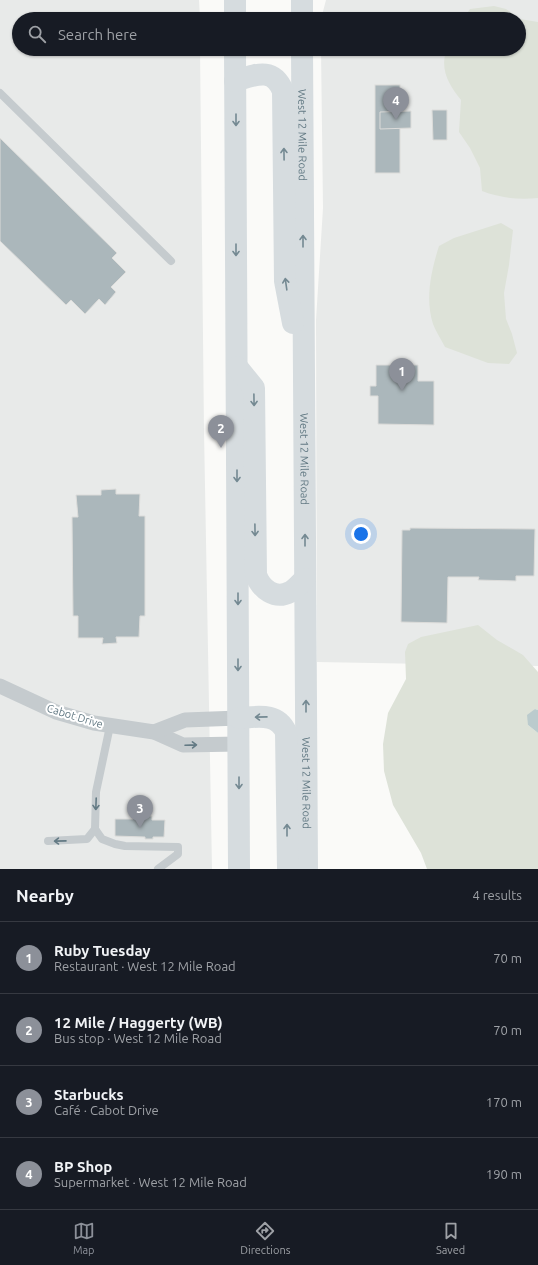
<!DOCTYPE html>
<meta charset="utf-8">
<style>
:root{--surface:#171b24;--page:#20242c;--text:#f1f3f6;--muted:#9ea1a6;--line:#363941;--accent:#8c9099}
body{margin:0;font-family:Ubuntu,sans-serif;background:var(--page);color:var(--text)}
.you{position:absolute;left:361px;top:534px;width:14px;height:14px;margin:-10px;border:3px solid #fff;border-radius:50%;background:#1a73e8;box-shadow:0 0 0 6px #1a73e833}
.badge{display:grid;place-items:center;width:26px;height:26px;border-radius:50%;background:var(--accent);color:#fff;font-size:13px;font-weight:700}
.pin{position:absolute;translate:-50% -33px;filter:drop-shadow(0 1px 2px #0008)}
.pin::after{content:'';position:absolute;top:21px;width:14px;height:12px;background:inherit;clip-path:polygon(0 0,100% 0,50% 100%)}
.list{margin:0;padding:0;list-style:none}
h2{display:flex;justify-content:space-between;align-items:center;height:52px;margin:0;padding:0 16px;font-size:17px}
h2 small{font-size:13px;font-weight:400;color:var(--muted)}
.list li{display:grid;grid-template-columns:26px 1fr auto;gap:12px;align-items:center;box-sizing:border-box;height:72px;padding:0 16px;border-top:1px solid var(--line)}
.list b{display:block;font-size:15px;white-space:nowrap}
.list p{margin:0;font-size:13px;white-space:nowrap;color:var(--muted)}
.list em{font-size:13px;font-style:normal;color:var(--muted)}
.icon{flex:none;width:22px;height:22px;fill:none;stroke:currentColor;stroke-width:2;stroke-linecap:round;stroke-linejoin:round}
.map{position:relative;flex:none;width:538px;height:869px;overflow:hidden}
.search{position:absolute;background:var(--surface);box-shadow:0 1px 3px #0004;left:12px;right:12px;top:12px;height:44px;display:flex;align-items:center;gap:10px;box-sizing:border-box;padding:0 14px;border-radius:22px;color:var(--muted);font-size:15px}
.sheet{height:340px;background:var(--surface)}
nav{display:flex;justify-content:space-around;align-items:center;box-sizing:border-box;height:56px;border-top:1px solid var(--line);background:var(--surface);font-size:11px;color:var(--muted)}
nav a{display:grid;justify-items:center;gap:2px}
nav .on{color:var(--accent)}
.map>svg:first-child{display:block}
.built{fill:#e8eae9}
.green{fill:#dde2d8}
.water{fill:#bbcbcd}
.building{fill:#abb7bb;stroke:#dcdcda}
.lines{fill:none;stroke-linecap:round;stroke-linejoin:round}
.lane{stroke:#c5cbce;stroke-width:8}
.street{stroke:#c5cbce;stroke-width:15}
.secondary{stroke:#d6dcdf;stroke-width:22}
.oneway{stroke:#748992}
.oneway2{stroke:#637a84}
.labels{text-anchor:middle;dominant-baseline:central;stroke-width:4;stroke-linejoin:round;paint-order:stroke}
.street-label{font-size:11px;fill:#637a84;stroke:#fff}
</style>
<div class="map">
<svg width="538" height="869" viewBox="0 0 538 869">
<rect width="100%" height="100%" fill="#fafaf8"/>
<!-- built -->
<g class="built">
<polygon points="0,0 199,0 200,19 19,19 19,49 200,49 204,431 212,869 0,869"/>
<polygon points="326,0 538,0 538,666 317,662 316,320 323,208 321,49 519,49 519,19 321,19"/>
</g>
<!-- green -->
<g class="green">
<path d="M 494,6 L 506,9 L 520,19 L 538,22 L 538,198 C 519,200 500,198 482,191 L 480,168 L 470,148 L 459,132 L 461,100 C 449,85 439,69 447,49 L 519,49 L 519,19 L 463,19 L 470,9 Z"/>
<path d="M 501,223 L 513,230 L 509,265 L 504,293 L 506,319 L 512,334 L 517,353 L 509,364 L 488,363 L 445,347 C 441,339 436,332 433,324 C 425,299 431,271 439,246 L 454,238 Z"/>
<polygon points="478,625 497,640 523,655 538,672 538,710 535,709 528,725 538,733 538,869 427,869 421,853 393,805 384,771 383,744 388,713 406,679 405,652 408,644 421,637"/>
</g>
<!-- water -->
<polygon class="water" points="535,709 538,710 538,733 528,725 527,715"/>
<!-- building -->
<g class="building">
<rect x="375" y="85" width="25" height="88"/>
<polygon points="432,110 447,110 447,140 433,140"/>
<polygon points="411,111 411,128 380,129 380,112"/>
<polygon points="0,138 117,253 112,258 126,272 111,287 116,292 105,305 99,299 85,314 71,300 66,305 0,241"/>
<polygon points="376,365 418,365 418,381 434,381 434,425 378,424 378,396 370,396 370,386 376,386"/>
<polygon points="116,489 116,494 140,494 139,516 145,516 145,616 140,616 139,637 116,637 117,643 102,644 103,638 78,638 78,616 73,616 72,517 78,517 76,495 101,495 101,490"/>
<polygon points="410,528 535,529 534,576 516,576 516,581 478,580 479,577 448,577 447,623 401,622 402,530 410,530"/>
<polygon points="133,816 152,816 152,820 165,820 164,837 153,837 153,839 145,839 145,837 115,836 115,819 133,819"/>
</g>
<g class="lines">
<!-- lane -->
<g class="lane">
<polyline points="0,93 171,261"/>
<polyline points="110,726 96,792 95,829 102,839 115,844 125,846 178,847 178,854 158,869"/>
<polyline points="48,841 87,839 95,829"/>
</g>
<!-- street -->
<g class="street">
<polyline points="0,686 56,712 94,723 154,732 183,745 239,744"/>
<polyline points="154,732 185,720 239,718"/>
</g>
<!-- secondary -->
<g class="secondary">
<polyline points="235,0 235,19"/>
<polyline points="302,0 302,19"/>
<polyline points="235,49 239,869"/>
<path id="s1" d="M 302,49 L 307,869"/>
<path d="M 235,81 C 255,75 273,66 283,91 L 285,281 L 293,323"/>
<path d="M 237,367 L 254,388 L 256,575 C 261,589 275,600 290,592 C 296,589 300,583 305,579"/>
<path d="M 239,718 C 257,717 277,712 286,732 L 288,869"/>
</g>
</g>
<!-- one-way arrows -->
<defs><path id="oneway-shaft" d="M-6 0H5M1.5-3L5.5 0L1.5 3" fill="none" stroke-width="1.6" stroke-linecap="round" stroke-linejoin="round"/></defs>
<g class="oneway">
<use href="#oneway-shaft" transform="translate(236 120) rotate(90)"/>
<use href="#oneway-shaft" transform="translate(284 154) rotate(-91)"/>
<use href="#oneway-shaft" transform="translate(303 241) rotate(-90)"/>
<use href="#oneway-shaft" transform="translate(236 250) rotate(90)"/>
<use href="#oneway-shaft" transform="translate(286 284) rotate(-98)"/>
<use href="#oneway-shaft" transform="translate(254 400) rotate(89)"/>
<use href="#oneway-shaft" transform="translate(237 476) rotate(90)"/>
<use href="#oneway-shaft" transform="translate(255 530) rotate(89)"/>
<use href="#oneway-shaft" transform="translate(305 540) rotate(-90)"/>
<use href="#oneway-shaft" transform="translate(238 599) rotate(90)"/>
<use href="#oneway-shaft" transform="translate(238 665) rotate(90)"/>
<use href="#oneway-shaft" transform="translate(306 706) rotate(-90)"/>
<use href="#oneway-shaft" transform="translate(261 717) rotate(179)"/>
<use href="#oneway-shaft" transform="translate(239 783) rotate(90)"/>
<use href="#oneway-shaft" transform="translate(287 830) rotate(-90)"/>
</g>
<g class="oneway2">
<use href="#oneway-shaft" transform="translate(191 745) rotate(-2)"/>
<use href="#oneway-shaft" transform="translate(96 804) rotate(92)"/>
<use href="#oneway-shaft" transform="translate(60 841) rotate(179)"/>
</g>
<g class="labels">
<!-- street labels -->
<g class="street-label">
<text stroke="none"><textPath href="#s1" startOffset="86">West 12 Mile Road</textPath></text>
<text stroke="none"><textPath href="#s1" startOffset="410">West 12 Mile Road</textPath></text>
<text transform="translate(75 716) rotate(17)">Cabot Drive</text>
<text stroke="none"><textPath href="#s1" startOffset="734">West 12 Mile Road</textPath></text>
</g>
</g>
</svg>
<div class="you"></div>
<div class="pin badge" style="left:402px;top:391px">1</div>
<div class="pin badge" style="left:221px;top:448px">2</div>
<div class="pin badge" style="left:140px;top:828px">3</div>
<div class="pin badge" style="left:396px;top:120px">4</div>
<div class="search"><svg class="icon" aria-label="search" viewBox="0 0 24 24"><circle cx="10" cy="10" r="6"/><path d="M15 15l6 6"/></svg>Search here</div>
</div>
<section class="sheet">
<h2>Nearby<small>4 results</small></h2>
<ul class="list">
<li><span class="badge">1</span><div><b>Ruby Tuesday</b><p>Restaurant · West 12 Mile Road</p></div><em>70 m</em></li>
<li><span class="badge">2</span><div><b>12 Mile / Haggerty (WB)</b><p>Bus stop · West 12 Mile Road</p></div><em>70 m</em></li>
<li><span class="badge">3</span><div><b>Starbucks</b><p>Café · Cabot Drive</p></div><em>170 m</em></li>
<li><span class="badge">4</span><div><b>BP Shop</b><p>Supermarket · West 12 Mile Road</p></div><em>190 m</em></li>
</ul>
</section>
<nav>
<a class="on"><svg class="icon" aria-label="map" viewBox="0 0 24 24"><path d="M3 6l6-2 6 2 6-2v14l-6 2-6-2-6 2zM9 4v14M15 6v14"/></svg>Map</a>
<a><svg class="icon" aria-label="directions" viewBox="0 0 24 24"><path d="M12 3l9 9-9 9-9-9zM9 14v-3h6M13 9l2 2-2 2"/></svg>Directions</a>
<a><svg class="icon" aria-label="saved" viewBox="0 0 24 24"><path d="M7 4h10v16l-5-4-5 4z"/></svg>Saved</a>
</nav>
